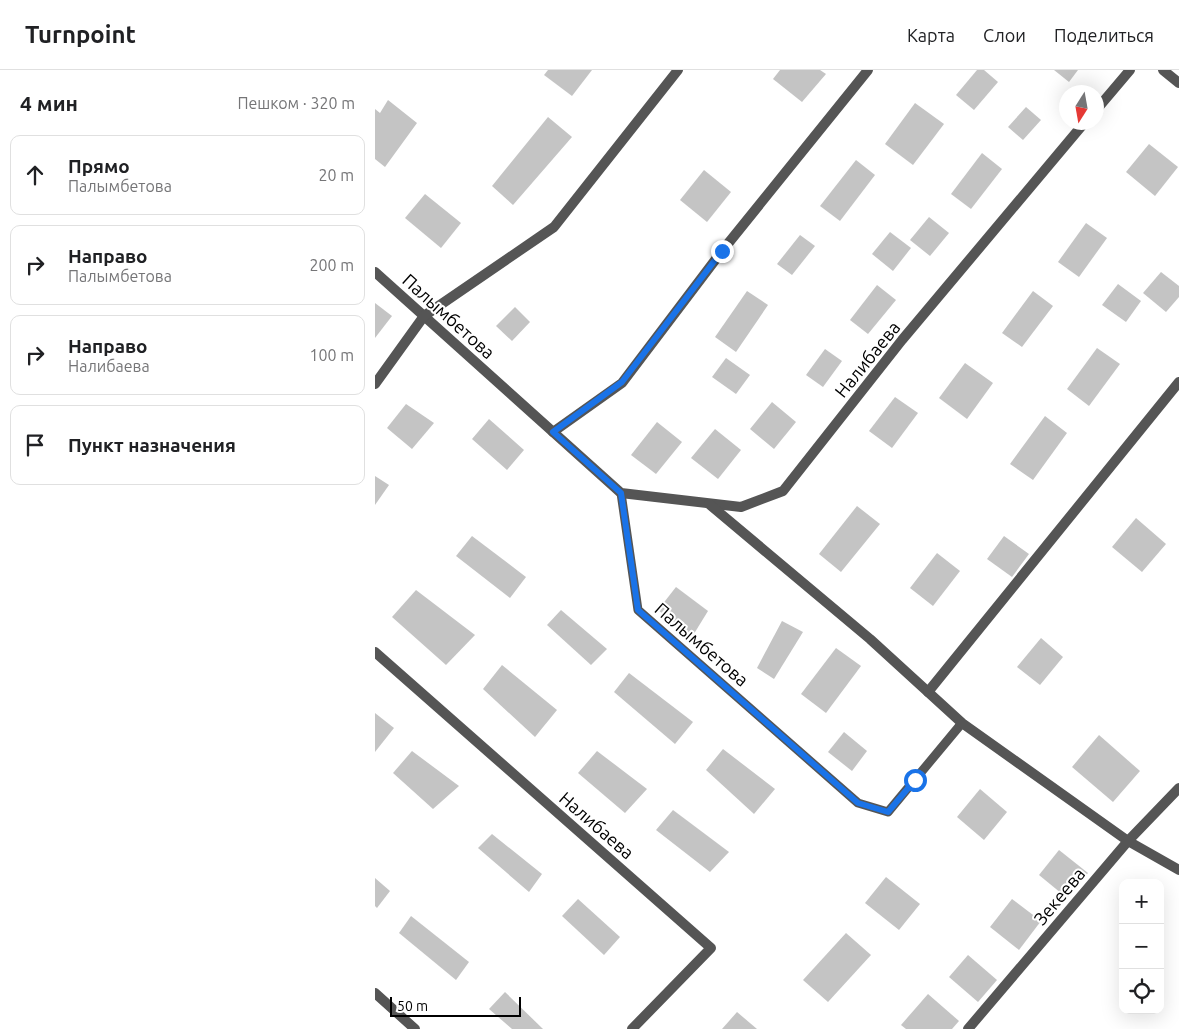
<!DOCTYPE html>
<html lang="ru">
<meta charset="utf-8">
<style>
:root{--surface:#fff;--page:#f6f6f6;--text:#202124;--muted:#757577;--line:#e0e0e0}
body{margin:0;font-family:Ubuntu,sans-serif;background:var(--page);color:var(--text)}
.controls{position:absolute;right:15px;bottom:15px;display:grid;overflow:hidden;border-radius:10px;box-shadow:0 5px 20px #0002}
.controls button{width:45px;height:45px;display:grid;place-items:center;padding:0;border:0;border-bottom:1px solid var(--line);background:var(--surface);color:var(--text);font:25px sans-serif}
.compass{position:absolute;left:684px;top:15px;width:45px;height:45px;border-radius:50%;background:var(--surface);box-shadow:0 5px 20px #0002;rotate:191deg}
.scale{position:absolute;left:15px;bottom:12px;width:131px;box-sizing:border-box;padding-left:5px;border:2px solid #000;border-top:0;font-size:14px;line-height:18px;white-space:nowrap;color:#000;-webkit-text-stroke:4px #fff;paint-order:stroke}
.stop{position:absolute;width:15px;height:15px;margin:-11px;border:4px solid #1a73e8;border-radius:50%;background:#fff}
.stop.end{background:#1a73e8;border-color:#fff;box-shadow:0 1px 5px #0008}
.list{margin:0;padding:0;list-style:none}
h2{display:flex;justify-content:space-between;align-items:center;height:65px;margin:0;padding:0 20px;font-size:21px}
h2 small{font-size:16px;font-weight:400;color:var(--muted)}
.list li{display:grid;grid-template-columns:32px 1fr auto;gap:15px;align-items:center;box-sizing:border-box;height:80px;margin:0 10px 10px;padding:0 10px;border:1px solid var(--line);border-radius:10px}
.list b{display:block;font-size:19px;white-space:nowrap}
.list p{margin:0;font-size:16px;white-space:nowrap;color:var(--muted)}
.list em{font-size:16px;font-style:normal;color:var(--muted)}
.icon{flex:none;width:28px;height:28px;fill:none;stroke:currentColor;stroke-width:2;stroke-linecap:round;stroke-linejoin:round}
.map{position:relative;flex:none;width:804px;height:959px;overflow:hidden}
header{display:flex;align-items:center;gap:30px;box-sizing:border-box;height:70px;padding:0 25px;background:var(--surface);border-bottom:1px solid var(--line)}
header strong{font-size:24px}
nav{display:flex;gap:28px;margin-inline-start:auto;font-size:18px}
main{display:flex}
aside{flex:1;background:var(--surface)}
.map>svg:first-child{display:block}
.building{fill:#c4c4c4}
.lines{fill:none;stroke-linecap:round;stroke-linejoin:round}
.service{stroke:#555;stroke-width:9}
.minor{stroke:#555;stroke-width:10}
.route{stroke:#1a73e8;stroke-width:6}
.labels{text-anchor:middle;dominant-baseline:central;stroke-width:4;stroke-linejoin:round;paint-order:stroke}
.street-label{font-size:18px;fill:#000;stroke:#fff}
</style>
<header>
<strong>Turnpoint</strong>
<nav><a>Карта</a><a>Слои</a><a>Поделиться</a></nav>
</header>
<main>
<aside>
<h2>4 мин<small>Пешком · 320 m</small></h2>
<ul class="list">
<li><svg class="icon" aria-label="ahead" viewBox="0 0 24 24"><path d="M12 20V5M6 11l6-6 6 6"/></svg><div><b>Прямо</b><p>Палымбетова</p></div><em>20 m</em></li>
<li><svg class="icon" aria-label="right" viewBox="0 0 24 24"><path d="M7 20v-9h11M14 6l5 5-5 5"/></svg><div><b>Направо</b><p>Палымбетова</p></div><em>200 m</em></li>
<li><svg class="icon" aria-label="right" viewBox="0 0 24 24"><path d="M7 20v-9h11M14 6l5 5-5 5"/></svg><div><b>Направо</b><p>Налибаева</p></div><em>100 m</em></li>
<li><svg class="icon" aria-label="arrive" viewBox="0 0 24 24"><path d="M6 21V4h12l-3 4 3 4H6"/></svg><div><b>Пункт назначения</b></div></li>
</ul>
</aside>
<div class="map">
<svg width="804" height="959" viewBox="0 0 804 959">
<rect width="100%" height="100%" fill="#fff"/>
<!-- building -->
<g class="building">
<polygon points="173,0 217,0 197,26 169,5"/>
<polygon points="405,0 445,0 451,4 427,32 398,9"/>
<polygon points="602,0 609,0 623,12 599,40 581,25"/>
<polygon points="679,0 703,0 694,12"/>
<polygon points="13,30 42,53 10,97 0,89 0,39 5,43"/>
<polygon points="540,33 569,54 538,95 510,74"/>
<polygon points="651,37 666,50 648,70 633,57"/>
<polygon points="173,47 197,67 138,135 117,116"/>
<polygon points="774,74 803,97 780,126 751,102"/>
<polygon points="607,83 627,99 596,139 576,124"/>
<polygon points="481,90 500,105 465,151 445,136"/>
<polygon points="329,100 356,122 332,152 305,130"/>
<polygon points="50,124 86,153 66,178 30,148"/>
<polygon points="554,147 574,163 555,186 535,170"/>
<polygon points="711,153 732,168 704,207 683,192"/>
<polygon points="515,162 536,178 518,201 497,184"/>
<polygon points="425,165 440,176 417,205 402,194"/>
<polygon points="786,202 804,216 804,227 791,242 768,223"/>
<polygon points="743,214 766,231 751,252 727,235"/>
<polygon points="502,215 521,230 493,264 475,250"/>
<polygon points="372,221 393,235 361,282 340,267"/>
<polygon points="658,221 678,236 647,277 627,263"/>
<polygon points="0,233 17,246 0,268"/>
<polygon points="140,237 155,252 137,271 121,256"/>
<polygon points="722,278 745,294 714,336 692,319"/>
<polygon points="450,279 467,291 448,317 431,305"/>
<polygon points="351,288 375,305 361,324 337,307"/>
<polygon points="590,293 618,313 592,349 564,328"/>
<polygon points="520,327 543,343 517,378 494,361"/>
<polygon points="397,332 421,352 399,379 375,359"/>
<polygon points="31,334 59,353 37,379 12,358"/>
<polygon points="670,346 692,363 658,410 635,394"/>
<polygon points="114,349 149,380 132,400 97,369"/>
<polygon points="282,352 307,372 281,404 256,385"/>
<polygon points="340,359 366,380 343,409 316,388"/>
<polygon points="0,406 14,415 0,435"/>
<polygon points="482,436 505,454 466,502 444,484"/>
<polygon points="761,448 791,474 767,502 737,477"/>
<polygon points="97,466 151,507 135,528 81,486"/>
<polygon points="629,466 654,484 637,507 612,489"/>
<polygon points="562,483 585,501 558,536 535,518"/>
<polygon points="301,517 333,541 317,567 283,540"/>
<polygon points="41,520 100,565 71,595 17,547"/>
<polygon points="186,540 232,579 216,595 172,555"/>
<polygon points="407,551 428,562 399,609 382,598"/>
<polygon points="666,568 688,587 665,615 642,597"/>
<polygon points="461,578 486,596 451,643 426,624"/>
<polygon points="127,595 182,640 160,667 108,619"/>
<polygon points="254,603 318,652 300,674 239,622"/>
<polygon points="0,643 19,658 0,682"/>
<polygon points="469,662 492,681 477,701 453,682"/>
<polygon points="724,665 765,701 738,732 697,697"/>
<polygon points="348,679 400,719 379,744 331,700"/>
<polygon points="37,681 84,716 58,739 18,703"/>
<polygon points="222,681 272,719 250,743 203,703"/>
<polygon points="605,719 632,742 609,770 582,747"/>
<polygon points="298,740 354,782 335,802 281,760"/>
<polygon points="117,764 167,804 154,822 103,778"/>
<polygon points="684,780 713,803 692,828 664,805"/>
<polygon points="511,807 545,834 524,860 490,833"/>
<polygon points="0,808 15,821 2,838 0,836"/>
<polygon points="203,829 245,867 229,885 187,846"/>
<polygon points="637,829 666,851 644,880 615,857"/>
<polygon points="36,846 94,892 81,910 24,863"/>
<polygon points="471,863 496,885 453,932 428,910"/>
<polygon points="593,885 622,910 603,932 574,907"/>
<polygon points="130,922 168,959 137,959 114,939"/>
<polygon points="553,924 584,951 577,959 531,959 526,955"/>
<polygon points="362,942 382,959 347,959"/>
</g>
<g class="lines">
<!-- service -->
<polyline class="service" points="246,423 263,540 483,733 513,742 587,653"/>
<!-- minor -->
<g class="minor">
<polyline points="788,0 804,13"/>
<polyline points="722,39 755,0"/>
<polyline points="0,202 246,423 366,437 408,421 527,270 710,52"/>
<polyline points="0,314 49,246 179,157 303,0"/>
<polyline points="178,362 247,313 347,181 493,0"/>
<polyline points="334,434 495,569 587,653 753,771 804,800"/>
<polyline points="0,582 336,878 257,959"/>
<polyline points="553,622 804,312"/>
<polyline points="0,923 40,959"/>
<polyline points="593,959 753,771 804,718"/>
</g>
</g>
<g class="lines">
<!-- route -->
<polyline class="route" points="347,181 247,312 178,362 246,423 263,540 483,733 513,742 540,710"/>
</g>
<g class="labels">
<!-- street labels -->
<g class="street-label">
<text transform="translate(74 246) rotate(42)">Палымбетова</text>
<text transform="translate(492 289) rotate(-51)">Налибаева</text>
<text transform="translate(327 574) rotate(41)">Палымбетова</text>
<text transform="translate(222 755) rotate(41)">Налибаева</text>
<text transform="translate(684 826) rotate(-50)">Зекеева</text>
</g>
</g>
</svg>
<div class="controls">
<button>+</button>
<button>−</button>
<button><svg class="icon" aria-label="locate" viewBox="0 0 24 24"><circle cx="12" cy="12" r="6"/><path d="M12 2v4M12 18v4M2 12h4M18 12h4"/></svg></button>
</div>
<svg class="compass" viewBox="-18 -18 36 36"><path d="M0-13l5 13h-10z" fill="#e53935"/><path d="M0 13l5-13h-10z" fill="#757577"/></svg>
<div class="scale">50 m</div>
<div class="stop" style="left:540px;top:710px"></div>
<div class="stop end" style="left:347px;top:181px"></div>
</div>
</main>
